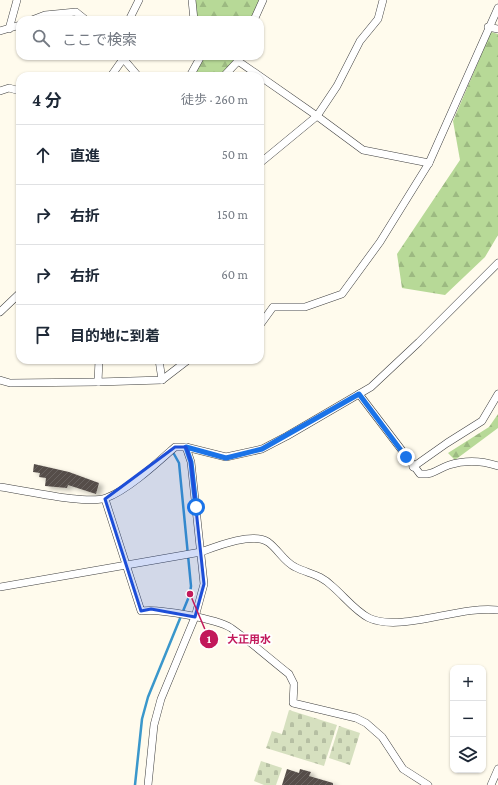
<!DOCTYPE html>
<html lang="ja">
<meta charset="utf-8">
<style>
:root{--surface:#fff;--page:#f2f2f3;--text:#1f2937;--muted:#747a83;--line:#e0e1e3}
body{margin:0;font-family:"Crimson Pro","Noto Sans JP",serif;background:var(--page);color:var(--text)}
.controls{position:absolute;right:12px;bottom:12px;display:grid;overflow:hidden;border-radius:8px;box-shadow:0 1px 3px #0004}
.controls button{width:36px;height:36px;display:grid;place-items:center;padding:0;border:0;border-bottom:1px solid var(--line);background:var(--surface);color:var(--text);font:20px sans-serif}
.stop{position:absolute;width:12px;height:12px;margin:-9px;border:3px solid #1a73e8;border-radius:50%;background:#fff}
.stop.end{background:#1a73e8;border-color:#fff;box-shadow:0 1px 4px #0008}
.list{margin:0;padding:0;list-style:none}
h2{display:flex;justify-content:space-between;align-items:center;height:52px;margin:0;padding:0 16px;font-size:17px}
h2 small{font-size:13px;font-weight:400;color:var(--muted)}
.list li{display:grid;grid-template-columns:26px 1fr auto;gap:12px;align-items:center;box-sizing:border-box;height:60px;padding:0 16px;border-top:1px solid var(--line)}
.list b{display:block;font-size:15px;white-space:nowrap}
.list em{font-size:13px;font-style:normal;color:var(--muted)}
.icon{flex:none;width:22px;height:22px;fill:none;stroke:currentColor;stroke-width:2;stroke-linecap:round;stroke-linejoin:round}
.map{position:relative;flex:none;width:498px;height:785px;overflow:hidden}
.search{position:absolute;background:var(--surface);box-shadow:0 1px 3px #0004;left:16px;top:16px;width:248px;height:44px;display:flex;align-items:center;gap:10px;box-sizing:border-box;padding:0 14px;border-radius:12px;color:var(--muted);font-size:15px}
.panel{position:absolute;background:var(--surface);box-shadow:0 1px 3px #0004;left:16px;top:72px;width:248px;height:292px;border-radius:12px}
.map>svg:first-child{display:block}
.forest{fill:url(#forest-firs)}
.cemetery{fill:url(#cemetery-stones)}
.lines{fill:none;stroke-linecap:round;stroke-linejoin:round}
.stream{stroke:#3a97cb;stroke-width:2.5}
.building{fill:url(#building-hatch);filter:url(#shadow)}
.street-casing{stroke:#404040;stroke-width:8}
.street{stroke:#fff;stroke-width:7}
.route{stroke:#1a73e8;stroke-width:5}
.marked{fill:#1d4ed8;fill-opacity:0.2;stroke:#1d4ed8;stroke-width:3;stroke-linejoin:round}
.leader{fill:none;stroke:#c2185b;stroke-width:1.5}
.callout-dot{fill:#c2185b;stroke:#fff;stroke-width:1.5}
.mark-label{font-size:12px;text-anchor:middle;font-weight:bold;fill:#fff}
.callout-label{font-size:11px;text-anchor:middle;font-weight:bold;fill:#c2185b;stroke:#fff;stroke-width:4;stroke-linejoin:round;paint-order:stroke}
</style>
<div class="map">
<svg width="498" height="785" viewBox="0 0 498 785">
<defs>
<pattern id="forest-firs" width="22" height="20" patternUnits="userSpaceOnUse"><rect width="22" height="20" fill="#b7d997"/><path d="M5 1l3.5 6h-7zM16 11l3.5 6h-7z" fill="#9cb981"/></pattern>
<pattern id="cemetery-stones" width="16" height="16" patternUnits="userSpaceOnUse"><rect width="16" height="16" fill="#d6e0bf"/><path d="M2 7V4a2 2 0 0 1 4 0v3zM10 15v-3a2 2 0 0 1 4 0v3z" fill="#b6bfa3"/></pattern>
<pattern id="building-hatch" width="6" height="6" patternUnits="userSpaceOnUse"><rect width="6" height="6" fill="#554d49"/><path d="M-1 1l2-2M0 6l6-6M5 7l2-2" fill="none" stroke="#68625f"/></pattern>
<filter id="shadow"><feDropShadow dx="4.5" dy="2.5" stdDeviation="2" flood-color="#0004"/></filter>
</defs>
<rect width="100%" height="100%" fill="#fffbed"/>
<!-- forest -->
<g class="forest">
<polygon points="195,0 259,0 252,20 198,20"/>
<polygon points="491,32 498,34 498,235 485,257 445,295 402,288 397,254 460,160 453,121"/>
<polygon points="204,56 235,56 233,62 221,76 193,76"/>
<polygon points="498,414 498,428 455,460 448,453 489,427"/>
</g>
<!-- cemetery -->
<g class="cemetery">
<polygon points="289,710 337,725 324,766 266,748 272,731 282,734"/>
<polygon points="339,726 360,733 350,765 329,758"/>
<polygon points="261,761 282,768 276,785 264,785 254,781"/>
</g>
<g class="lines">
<!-- stream -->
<polyline class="stream" points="135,785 142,719 148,697 190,594 191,586 179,463 174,454"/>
</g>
<!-- building -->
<g class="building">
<polygon points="34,464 69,472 99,483 96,494 68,485 67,488 45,486 46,478 39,477 40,473 33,472"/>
<polygon points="287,769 299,773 300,769 311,772 309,776 333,783 333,785 282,785"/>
</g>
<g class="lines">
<!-- street casing -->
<g class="street-casing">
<g id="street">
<polyline points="192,0 194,20"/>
<polyline points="32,20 45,15 76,12 86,20"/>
<polyline points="129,20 139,0"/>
<polyline points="254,20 263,0"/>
<polyline points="488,27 498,29"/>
<polyline points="9,29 17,0"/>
<polyline points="0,31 20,25"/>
<polyline points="121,56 138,76"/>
<polyline points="238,61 317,116 363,150 429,163"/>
<polyline points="111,76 123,59"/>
<polyline points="190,76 201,56"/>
<polyline points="224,76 238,61 240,56"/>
<polyline points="0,91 9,88 20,91"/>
<polyline points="260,163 317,116 337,86 360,41 378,19 383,0"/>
<polyline points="0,312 20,293"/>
<polyline points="260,325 273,307 305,307 342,294 380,242 429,163 498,8"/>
<polyline points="159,360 162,380"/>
<polyline points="0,380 10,383 98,382 162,380 188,360"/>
<polyline points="98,382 99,360"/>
<path d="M 359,394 L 420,474 C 434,475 437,469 449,465 C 465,460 483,461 498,466"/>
<polyline points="413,467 447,443 482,421 498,394"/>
<path d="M 0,487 C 24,490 86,505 106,498 C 128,490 157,463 175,447 L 186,447 L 226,457 L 262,449 L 287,436 L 371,387 L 419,342 L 498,263"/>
<path d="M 105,499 L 141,611 C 158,608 217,619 231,628 C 251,642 270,659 289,674 L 294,684 L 293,703 L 356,718 L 366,723 L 382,737 L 403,769 L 428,785"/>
<path d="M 0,587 L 201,552 C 217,546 252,532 268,542 C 278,549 284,562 295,567 C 309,574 320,574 332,586 C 344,596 355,611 369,618 C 401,633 460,605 498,610"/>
<polyline points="148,785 154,725 161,699 195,617 204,584 191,462 186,447"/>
<polyline points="491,785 498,769"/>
</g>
</g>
<!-- street -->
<use href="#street" class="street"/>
</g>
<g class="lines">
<!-- route -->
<polyline class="route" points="196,507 191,462 186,447 226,458 262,449 359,394 406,457"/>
</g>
<!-- marked area -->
<path class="marked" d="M 175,447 L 186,447 L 191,462 L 204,584 L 195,617 L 151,609 L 141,611 L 105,499 Z"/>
<!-- callouts -->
<path class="leader" d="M190 594L209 639"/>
<g class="callout-dot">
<circle cx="190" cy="594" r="4"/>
<circle cx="209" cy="639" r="10"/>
</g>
<g class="mark-label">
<text x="209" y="643">1</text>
</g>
<g class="callout-label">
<text x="249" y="643">大正用水</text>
</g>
</svg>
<div class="controls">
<button>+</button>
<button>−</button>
<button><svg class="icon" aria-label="layers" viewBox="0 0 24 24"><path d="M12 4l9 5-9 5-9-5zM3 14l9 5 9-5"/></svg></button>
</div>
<div class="stop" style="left:196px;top:507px"></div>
<div class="stop end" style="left:406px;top:457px"></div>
<div class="search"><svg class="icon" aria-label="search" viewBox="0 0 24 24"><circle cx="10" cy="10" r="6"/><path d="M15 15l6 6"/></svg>ここで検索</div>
<section class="panel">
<h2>4 分<small>徒歩 · 260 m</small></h2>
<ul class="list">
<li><svg class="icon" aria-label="ahead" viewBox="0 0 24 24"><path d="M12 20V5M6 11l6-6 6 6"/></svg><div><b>直進</b></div><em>50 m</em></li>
<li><svg class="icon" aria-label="right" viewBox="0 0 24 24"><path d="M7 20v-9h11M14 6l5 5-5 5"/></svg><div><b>右折</b></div><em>150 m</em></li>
<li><svg class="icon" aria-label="right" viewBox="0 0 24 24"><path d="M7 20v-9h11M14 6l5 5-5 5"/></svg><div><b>右折</b></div><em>60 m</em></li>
<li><svg class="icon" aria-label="arrive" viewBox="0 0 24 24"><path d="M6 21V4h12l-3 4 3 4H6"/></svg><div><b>目的地に到着</b></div></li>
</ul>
</section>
</div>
